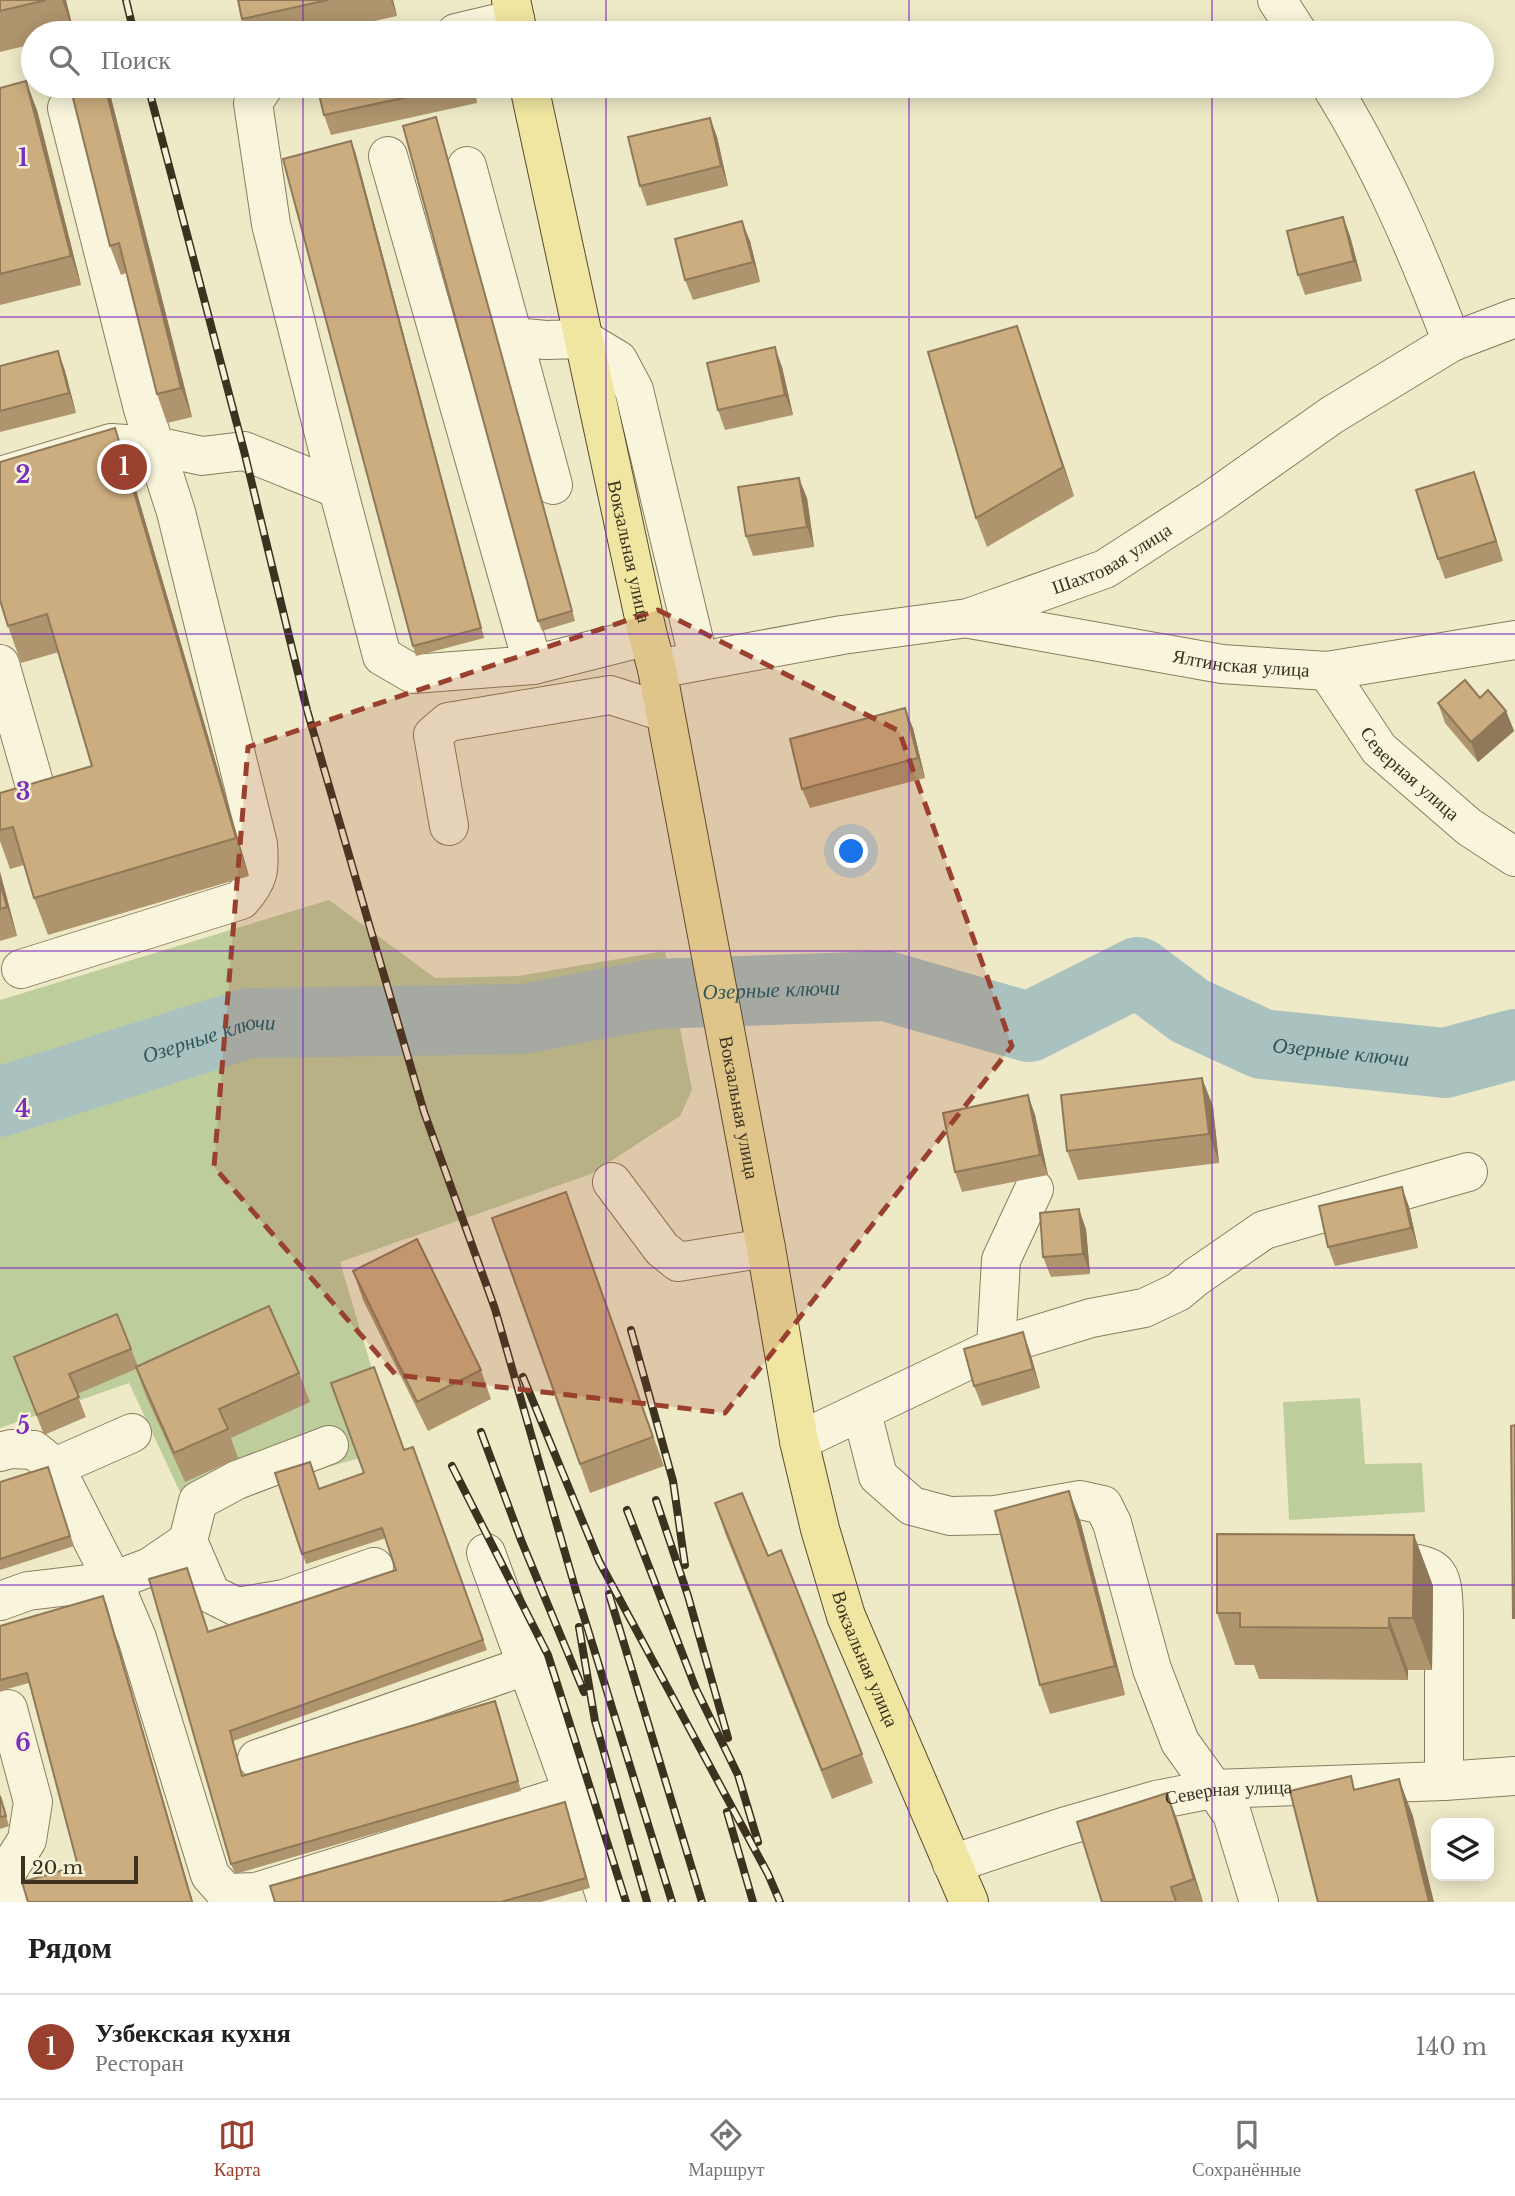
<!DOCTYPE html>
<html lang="ru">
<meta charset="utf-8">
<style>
:root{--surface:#fff;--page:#f6f6f6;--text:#202124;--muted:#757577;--line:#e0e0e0;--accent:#99402e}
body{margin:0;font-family:"Libre Baskerville",serif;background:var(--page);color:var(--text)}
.controls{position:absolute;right:21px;bottom:21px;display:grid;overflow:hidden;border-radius:14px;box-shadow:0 4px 18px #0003}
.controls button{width:63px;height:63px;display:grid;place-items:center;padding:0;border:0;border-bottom:2px solid var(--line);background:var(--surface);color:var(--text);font:35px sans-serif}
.scale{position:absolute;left:21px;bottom:18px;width:117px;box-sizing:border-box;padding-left:7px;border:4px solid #3b3220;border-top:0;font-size:19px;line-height:24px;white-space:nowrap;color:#3b3220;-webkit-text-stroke:5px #f6f2d8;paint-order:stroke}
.you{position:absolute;left:852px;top:852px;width:24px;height:24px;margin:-18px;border:5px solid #fff;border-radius:50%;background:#1a73e8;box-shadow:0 0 0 10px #1a73e833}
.badge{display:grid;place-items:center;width:46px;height:46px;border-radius:50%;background:var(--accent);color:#fff;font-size:23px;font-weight:700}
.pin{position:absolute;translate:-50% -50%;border:4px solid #fff;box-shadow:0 2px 7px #0006}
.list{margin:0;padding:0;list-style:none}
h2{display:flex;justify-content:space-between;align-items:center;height:91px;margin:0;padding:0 28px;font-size:30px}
h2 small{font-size:23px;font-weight:400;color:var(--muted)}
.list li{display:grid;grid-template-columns:46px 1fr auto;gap:21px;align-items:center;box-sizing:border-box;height:105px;padding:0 28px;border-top:2px solid var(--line)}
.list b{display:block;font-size:26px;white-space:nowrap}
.list p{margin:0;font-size:23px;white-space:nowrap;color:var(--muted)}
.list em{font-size:23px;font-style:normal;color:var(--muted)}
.icon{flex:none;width:38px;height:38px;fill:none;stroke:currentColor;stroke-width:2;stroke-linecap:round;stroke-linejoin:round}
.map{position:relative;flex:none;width:1515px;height:1902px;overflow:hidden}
.search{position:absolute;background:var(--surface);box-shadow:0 4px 18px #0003;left:21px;right:21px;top:21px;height:77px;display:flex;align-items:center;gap:18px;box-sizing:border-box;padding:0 24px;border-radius:38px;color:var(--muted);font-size:26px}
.sheet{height:196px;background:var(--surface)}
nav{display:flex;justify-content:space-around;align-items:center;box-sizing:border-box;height:98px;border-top:2px solid var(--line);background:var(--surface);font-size:19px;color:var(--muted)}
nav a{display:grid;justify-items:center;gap:4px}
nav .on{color:var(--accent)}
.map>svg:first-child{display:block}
.green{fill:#becd9c}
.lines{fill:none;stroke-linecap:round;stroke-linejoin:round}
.river{stroke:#a9c2c0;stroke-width:70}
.minor-casing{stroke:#8a7d5d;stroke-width:40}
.major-casing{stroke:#584b31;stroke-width:40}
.minor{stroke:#f9f5dc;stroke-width:38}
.major{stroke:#f0e6a1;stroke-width:38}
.rail-casing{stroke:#3b3220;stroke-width:8}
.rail{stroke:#f6f2d8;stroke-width:5;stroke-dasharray:16;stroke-linecap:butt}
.wall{fill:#af956d}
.shaded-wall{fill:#8f7959}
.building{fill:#ccad7f;stroke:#8f7959;stroke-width:2}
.marked{fill:#99402e;fill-opacity:0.2;stroke:#99402e;stroke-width:5;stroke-dasharray:14 9;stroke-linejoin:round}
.grid{fill:none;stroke:#7b2cbf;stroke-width:2;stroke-opacity:0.55}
.labels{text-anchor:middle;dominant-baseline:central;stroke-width:5;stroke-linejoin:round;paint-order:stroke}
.street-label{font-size:19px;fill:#3b3220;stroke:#f6f2d8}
.water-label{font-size:21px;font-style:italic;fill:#30555a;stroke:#f6f2d8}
.grid-label{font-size:23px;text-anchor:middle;font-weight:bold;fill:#7b2cbf;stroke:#f6f2d8;stroke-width:5;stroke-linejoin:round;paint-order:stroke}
</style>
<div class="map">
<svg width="1515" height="1902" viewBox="0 0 1515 1902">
<rect width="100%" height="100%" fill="#eeeac8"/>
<!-- green -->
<g class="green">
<polygon points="329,900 435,978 518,976 665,951 692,1090 680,1116 591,1174 340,1262 374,1376 402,1446 187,1507 129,1383 0,1428 0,1000"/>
<polygon points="1360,1398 1365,1464 1422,1463 1425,1512 1289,1520 1283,1402"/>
</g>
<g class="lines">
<!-- river -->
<path class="river" id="s1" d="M 0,1102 L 249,1023 L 523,1019 L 653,994 L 886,986 L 1029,1027 L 1138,972 L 1190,1011 L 1262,1044 L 1445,1063 L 1515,1044"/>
<!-- minor casing -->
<g class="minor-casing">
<g id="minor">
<polyline points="1277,0 1298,33"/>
<polyline points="456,33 515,19"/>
<polyline points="264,86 253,103 271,224 338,489"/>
<path d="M 1331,86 C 1381,166 1418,254 1452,342"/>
<polyline points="388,156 533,665"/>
<polyline points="467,166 553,485"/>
<polyline points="513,337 546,340 583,339 618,360 634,390 699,661"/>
<polyline points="0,476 111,443 156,446 202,456 244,451 338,489 382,656 413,674 533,665 648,636"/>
<path id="s2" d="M 970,619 L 1222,664 L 1327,671 L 1515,640"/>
<polyline points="0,664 41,807"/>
<path id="s3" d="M 657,669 L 842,635 L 968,618 L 1105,569 L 1213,499 L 1332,415 L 1452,342 L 1515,318"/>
<path id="s4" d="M 1327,671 L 1379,749 L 1469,827 L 1515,857"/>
<polyline points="449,826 433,735 448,722 610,695 664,712"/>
<path d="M 21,969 L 241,900 C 259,880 260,870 258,844 L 176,512 L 143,409 L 67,108"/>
<polyline points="612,1182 662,1249 678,1262 766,1248"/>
<polyline points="996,1347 1001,1260 1034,1189"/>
<polyline points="862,1413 878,1476 912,1506 950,1516 995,1515 1080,1500 1103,1505 1112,1523 1152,1669 1180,1742 1232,1814 1259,1902"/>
<polyline points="799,1441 996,1347 1091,1318 1144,1308 1178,1292 1196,1277 1264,1230 1468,1172"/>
<polyline points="0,1452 11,1449 34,1450 55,1467 113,1581 137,1638 210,1875 226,1893 256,1892 573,1793"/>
<polyline points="55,1467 132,1433"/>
<polyline points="188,1541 211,1594 237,1607 284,1599 374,1567"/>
<polyline points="486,1553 573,1793 607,1902"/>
<path d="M 1371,1563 C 1388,1563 1427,1559 1437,1574 C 1444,1584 1443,1602 1444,1613 L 1444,1781"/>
<polyline points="0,1601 28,1591 113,1581 150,1567 188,1541 198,1501 237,1480 329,1445"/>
<polyline points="8,1709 33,1802 27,1840 5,1875 10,1902"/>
<polyline points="257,1759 528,1665"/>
<path id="s5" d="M 952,1864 L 1063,1827 L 1156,1800 L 1212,1789 L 1444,1781 L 1515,1776"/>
</g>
</g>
<!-- major casing -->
<g class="major-casing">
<g id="major">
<polyline points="511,0 518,33"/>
<path id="s6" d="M 529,86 L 648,636 L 657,669 L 766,1248 L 799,1441 L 820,1529 L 846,1616 L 969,1902"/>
</g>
</g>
<!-- minor -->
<use href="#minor" class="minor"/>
<!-- major -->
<use href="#major" class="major"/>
<!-- rail casing -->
<g class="rail-casing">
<g id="rail">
<polyline points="126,0 134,33"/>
<polyline points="148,86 244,451 307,710 371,931 424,1112 495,1309 576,1591 672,1902"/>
<polyline points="631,1330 673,1481 685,1565"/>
<polyline points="523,1377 599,1561 768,1874 780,1902"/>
<polyline points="481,1432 521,1540 584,1692"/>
<polyline points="452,1466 548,1655 626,1902"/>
<polyline points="656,1500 688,1596 728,1738"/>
<polyline points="627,1510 696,1689 738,1775 758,1842"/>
<polyline points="609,1594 702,1902"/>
<polyline points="579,1627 595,1721 647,1902"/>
<polyline points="727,1812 753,1902"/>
</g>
</g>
<!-- rail -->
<use href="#rail" class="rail"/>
</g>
<!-- wall -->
<g class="wall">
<polygon points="0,0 66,0 74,33 33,33 33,44 0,52"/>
<polygon points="238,0 393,0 397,16 320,33 247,33 242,19"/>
<polygon points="108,86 192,417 167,423 157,394 126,273 121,275 110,246"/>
<polygon points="317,86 473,86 477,103 331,135 324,115"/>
<polygon points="0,88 37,110 81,285 0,305"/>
<polygon points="436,117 575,621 542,631 538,621"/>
<polygon points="710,118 717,137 728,186 647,206 640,186"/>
<polygon points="355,151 484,638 416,656 413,646"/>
<polygon points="1343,217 1350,236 1362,281 1305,295 1298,275"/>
<polygon points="750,241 760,282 693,300 685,280"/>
<polygon points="58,351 65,371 76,413 0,432 0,366"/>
<polygon points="1027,355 1074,496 987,547 976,518"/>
<polygon points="782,367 793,415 725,430 718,410"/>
<polygon points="115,428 129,466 249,876 48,935 34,898 24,865 10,869 0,841 0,793 92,766 59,652 21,663 8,626"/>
<polygon points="1481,491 1503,561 1445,579 1438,559"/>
<polygon points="807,498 814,547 753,556 746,536"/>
<polygon points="1480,698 1506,711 1514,731 1478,762 1445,723 1438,703"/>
<polygon points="913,728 925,778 810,808 802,789"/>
<polygon points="0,872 17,936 0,941"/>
<polygon points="1202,1078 1213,1107 1219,1163 1078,1180 1067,1151"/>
<polygon points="1028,1095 1035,1115 1048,1175 962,1192 955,1172"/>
<polygon points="1402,1187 1409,1207 1418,1248 1335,1266 1328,1247"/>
<polygon points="566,1192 664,1466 590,1493 492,1218"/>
<polygon points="1086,1229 1090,1274 1051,1277 1043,1257"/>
<polygon points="353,1271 481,1370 491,1399 428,1431 363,1300"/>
<polygon points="131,1349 138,1366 299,1373 310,1402 231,1438 238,1458 185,1482 146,1396 136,1369 77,1394 86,1417 44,1435 14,1357"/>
<polygon points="1030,1352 1040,1388 982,1406 974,1386"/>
<polygon points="413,1447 487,1650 233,1741 243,1776 495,1701 521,1791 235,1874 231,1864 208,1632 396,1570 386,1538 306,1564 275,1473 319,1489 364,1473 404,1450"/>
<polygon points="48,1467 74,1546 0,1570 0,1482"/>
<polygon points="715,1503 768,1556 862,1754 873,1783 832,1799 725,1533"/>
<polygon points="1080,1520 1125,1695 1050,1714 1040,1685"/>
<polygon points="1414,1535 1433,1586 1432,1670 1408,1670 1408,1680 1259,1679 1254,1665 1235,1665 1217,1613"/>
<polygon points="103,1596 107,1606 78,1866 29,1683 0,1691 0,1626"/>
<polygon points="1167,1793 1178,1822 1203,1902 1102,1902"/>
<polygon points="0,1794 9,1826 0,1829"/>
<polygon points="568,1812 590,1888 541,1902 275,1902"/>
</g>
<!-- shaded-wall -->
<g class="shaded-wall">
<polygon points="62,0 66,0 74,33"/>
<polygon points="391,0 393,0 397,16"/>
<polygon points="26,81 37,110 81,285 71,256"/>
<polygon points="105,86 108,86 192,417 181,388"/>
<polygon points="470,86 473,86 477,103"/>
<polygon points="436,117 439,127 575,621 572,611"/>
<polygon points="710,118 717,137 728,186 721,166"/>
<polygon points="351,141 355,151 484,638 481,628"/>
<polygon points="1343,217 1350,236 1362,281 1354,261"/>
<polygon points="742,221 750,241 760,282 753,262"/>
<polygon points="1017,326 1027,355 1074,496 1063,467"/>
<polygon points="775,347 782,367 793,415 785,395"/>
<polygon points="58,351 65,371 76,413 69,393"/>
<polygon points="115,428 129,466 249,876 236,838"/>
<polygon points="1474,472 1481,491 1503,561 1496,541"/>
<polygon points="799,478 807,498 814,547 807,527"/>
<polygon points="905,708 913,728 925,778 918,758"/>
<polygon points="1506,711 1514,731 1478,762 1471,742"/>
<polygon points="0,872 17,936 7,907 0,883"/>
<polygon points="1202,1078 1213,1107 1219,1163 1209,1134"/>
<polygon points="1028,1095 1035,1115 1048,1175 1040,1155"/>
<polygon points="1402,1187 1409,1207 1418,1248 1411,1228"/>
<polygon points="1079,1209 1086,1229 1090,1274 1083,1254"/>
<polygon points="1023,1332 1030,1352 1040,1388 1033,1369"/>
<polygon points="1069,1491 1080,1520 1125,1695 1115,1666"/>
<polygon points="1414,1535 1433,1586 1432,1670 1413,1618"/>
<polygon points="103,1596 107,1606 193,1902 192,1902"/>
<polygon points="1389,1618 1408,1670 1408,1680 1389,1628"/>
<polygon points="495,1701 499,1711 521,1791 518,1781"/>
<polygon points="1399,1779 1413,1816 1434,1902 1429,1902"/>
<polygon points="1167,1793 1178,1822 1203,1902 1194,1879"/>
<polygon points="565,1802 568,1812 590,1888 586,1878"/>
</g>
<!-- building -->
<g class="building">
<polygon points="0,0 46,0 0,11"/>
<polygon points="238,0 328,0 242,19"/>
<polygon points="26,81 71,256 0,274 0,88"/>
<polygon points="70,86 105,86 181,388 157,394 119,243 110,246"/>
<polygon points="317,86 458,86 324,115"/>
<polygon points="436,117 572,611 538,621 403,126"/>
<polygon points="710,118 721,166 640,186 628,137"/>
<polygon points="351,141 481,628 413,646 283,159"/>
<polygon points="1343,217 1354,261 1298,275 1287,231"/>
<polygon points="742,221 753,262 685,280 675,239"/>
<polygon points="1017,326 1063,467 976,518 928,352"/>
<polygon points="775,347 785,395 718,410 707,363"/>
<polygon points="58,351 69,393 0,411 0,366"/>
<polygon points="115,428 236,838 34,898 13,827 0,830 0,793 92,766 47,614 8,626 0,600 0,462"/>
<polygon points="1474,472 1496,541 1438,559 1416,490"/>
<polygon points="799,478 807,527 746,536 738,487"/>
<polygon points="1465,680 1480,698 1488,690 1506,711 1471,742 1438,703"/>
<polygon points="905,708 918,758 802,789 790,739"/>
<polygon points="0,883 7,907 0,909"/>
<polygon points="1202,1078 1209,1134 1067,1151 1061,1095"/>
<polygon points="1028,1095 1040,1155 955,1172 943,1113"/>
<polygon points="1402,1187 1411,1228 1328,1247 1319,1206"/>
<polygon points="566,1192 653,1437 580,1464 492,1218"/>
<polygon points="1079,1209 1083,1254 1043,1257 1040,1213"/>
<polygon points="417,1239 481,1370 417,1402 353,1271"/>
<polygon points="269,1306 299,1373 219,1409 228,1429 174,1453 136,1367"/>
<polygon points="117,1314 131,1349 69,1374 79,1397 37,1415 14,1357"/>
<polygon points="1023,1332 1033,1369 974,1386 964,1349"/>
<polygon points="374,1367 404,1450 413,1447 483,1640 230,1731 242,1776 495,1701 518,1781 231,1864 149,1579 187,1568 208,1632 396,1570 382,1528 302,1554 275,1473 310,1462 319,1489 364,1473 331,1383"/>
<polygon points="1515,1425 1515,1618 1513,1618 1511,1426"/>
<polygon points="48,1467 70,1536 0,1559 0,1482"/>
<polygon points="1069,1491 1115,1666 1040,1685 995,1511"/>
<polygon points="742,1493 768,1556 781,1550 862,1754 822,1770 715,1503"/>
<polygon points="1217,1534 1414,1535 1413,1618 1389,1618 1389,1628 1240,1627 1240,1613 1217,1613"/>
<polygon points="103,1596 192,1902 28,1902 22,1882 78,1866 27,1673 0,1680 0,1626"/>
<polygon points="1351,1776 1354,1790 1399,1779 1429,1902 1318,1902 1290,1791"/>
<polygon points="1167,1793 1194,1879 1171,1887 1176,1902 1102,1902 1077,1822"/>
<polygon points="0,1796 6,1816 0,1817"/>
<polygon points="565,1802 586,1878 501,1902 275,1902 270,1886"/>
</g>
<!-- marked area -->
<path class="marked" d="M 658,610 L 899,731 L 1012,1046 L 725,1413 L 396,1375 L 214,1167 L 248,747 Z"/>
<!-- grid -->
<path class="grid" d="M 303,0 L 303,33M 606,0 L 606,33M 909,0 L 909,33M 1212,0 L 1212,33M 303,86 L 303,1902M 606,86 L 606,1902M 909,86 L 909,1902M 1212,86 L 1212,1902M 0,317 L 1515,317M 0,634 L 1515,634M 0,951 L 1515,951M 0,1268 L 1515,1268M 0,1585 L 1515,1585"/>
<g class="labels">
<!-- street labels -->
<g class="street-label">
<text stroke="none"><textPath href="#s6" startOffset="476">Вокзальная улица</textPath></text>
<text stroke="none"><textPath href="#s3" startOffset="471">Шахтовая улица</textPath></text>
<text stroke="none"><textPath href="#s2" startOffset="275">Ялтинская улица</textPath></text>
<text stroke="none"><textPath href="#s4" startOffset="133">Северная улица</textPath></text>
<text stroke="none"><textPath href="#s6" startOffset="1043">Вокзальная улица</textPath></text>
<text stroke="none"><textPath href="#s6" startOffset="1610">Вокзальная улица</textPath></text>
<text stroke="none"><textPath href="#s5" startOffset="287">Северная улица</textPath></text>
</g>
<!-- water labels -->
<g class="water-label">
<text stroke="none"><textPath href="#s1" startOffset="786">Озерные ключи</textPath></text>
<text stroke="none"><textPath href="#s1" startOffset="219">Озерные ключи</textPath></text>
<text stroke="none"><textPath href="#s1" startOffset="1395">Озерные ключи</textPath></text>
</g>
</g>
<g class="grid-label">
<text x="23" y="166">1</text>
<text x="23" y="483">2</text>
<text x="23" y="800">3</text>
<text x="23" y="1117">4</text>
<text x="23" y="1434">5</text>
<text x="23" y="1751">6</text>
</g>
</svg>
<div class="controls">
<button><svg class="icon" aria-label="layers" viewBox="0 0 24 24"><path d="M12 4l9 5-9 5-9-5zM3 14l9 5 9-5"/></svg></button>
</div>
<div class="scale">20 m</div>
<div class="you"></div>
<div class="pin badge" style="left:124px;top:467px">1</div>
<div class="search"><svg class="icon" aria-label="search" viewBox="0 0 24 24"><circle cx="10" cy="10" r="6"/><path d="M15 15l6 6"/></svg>Поиск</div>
</div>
<section class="sheet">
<h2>Рядом<small></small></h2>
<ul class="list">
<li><span class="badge">1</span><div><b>Узбекская кухня</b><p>Ресторан</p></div><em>140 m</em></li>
</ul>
</section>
<nav>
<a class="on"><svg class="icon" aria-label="map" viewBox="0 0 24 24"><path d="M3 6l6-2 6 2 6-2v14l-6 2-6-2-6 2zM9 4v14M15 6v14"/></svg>Карта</a>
<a><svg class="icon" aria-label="directions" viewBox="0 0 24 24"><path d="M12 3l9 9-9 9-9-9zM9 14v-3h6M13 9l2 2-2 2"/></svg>Маршрут</a>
<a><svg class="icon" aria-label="saved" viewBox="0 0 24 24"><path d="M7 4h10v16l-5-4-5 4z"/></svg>Сохранённые</a>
</nav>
